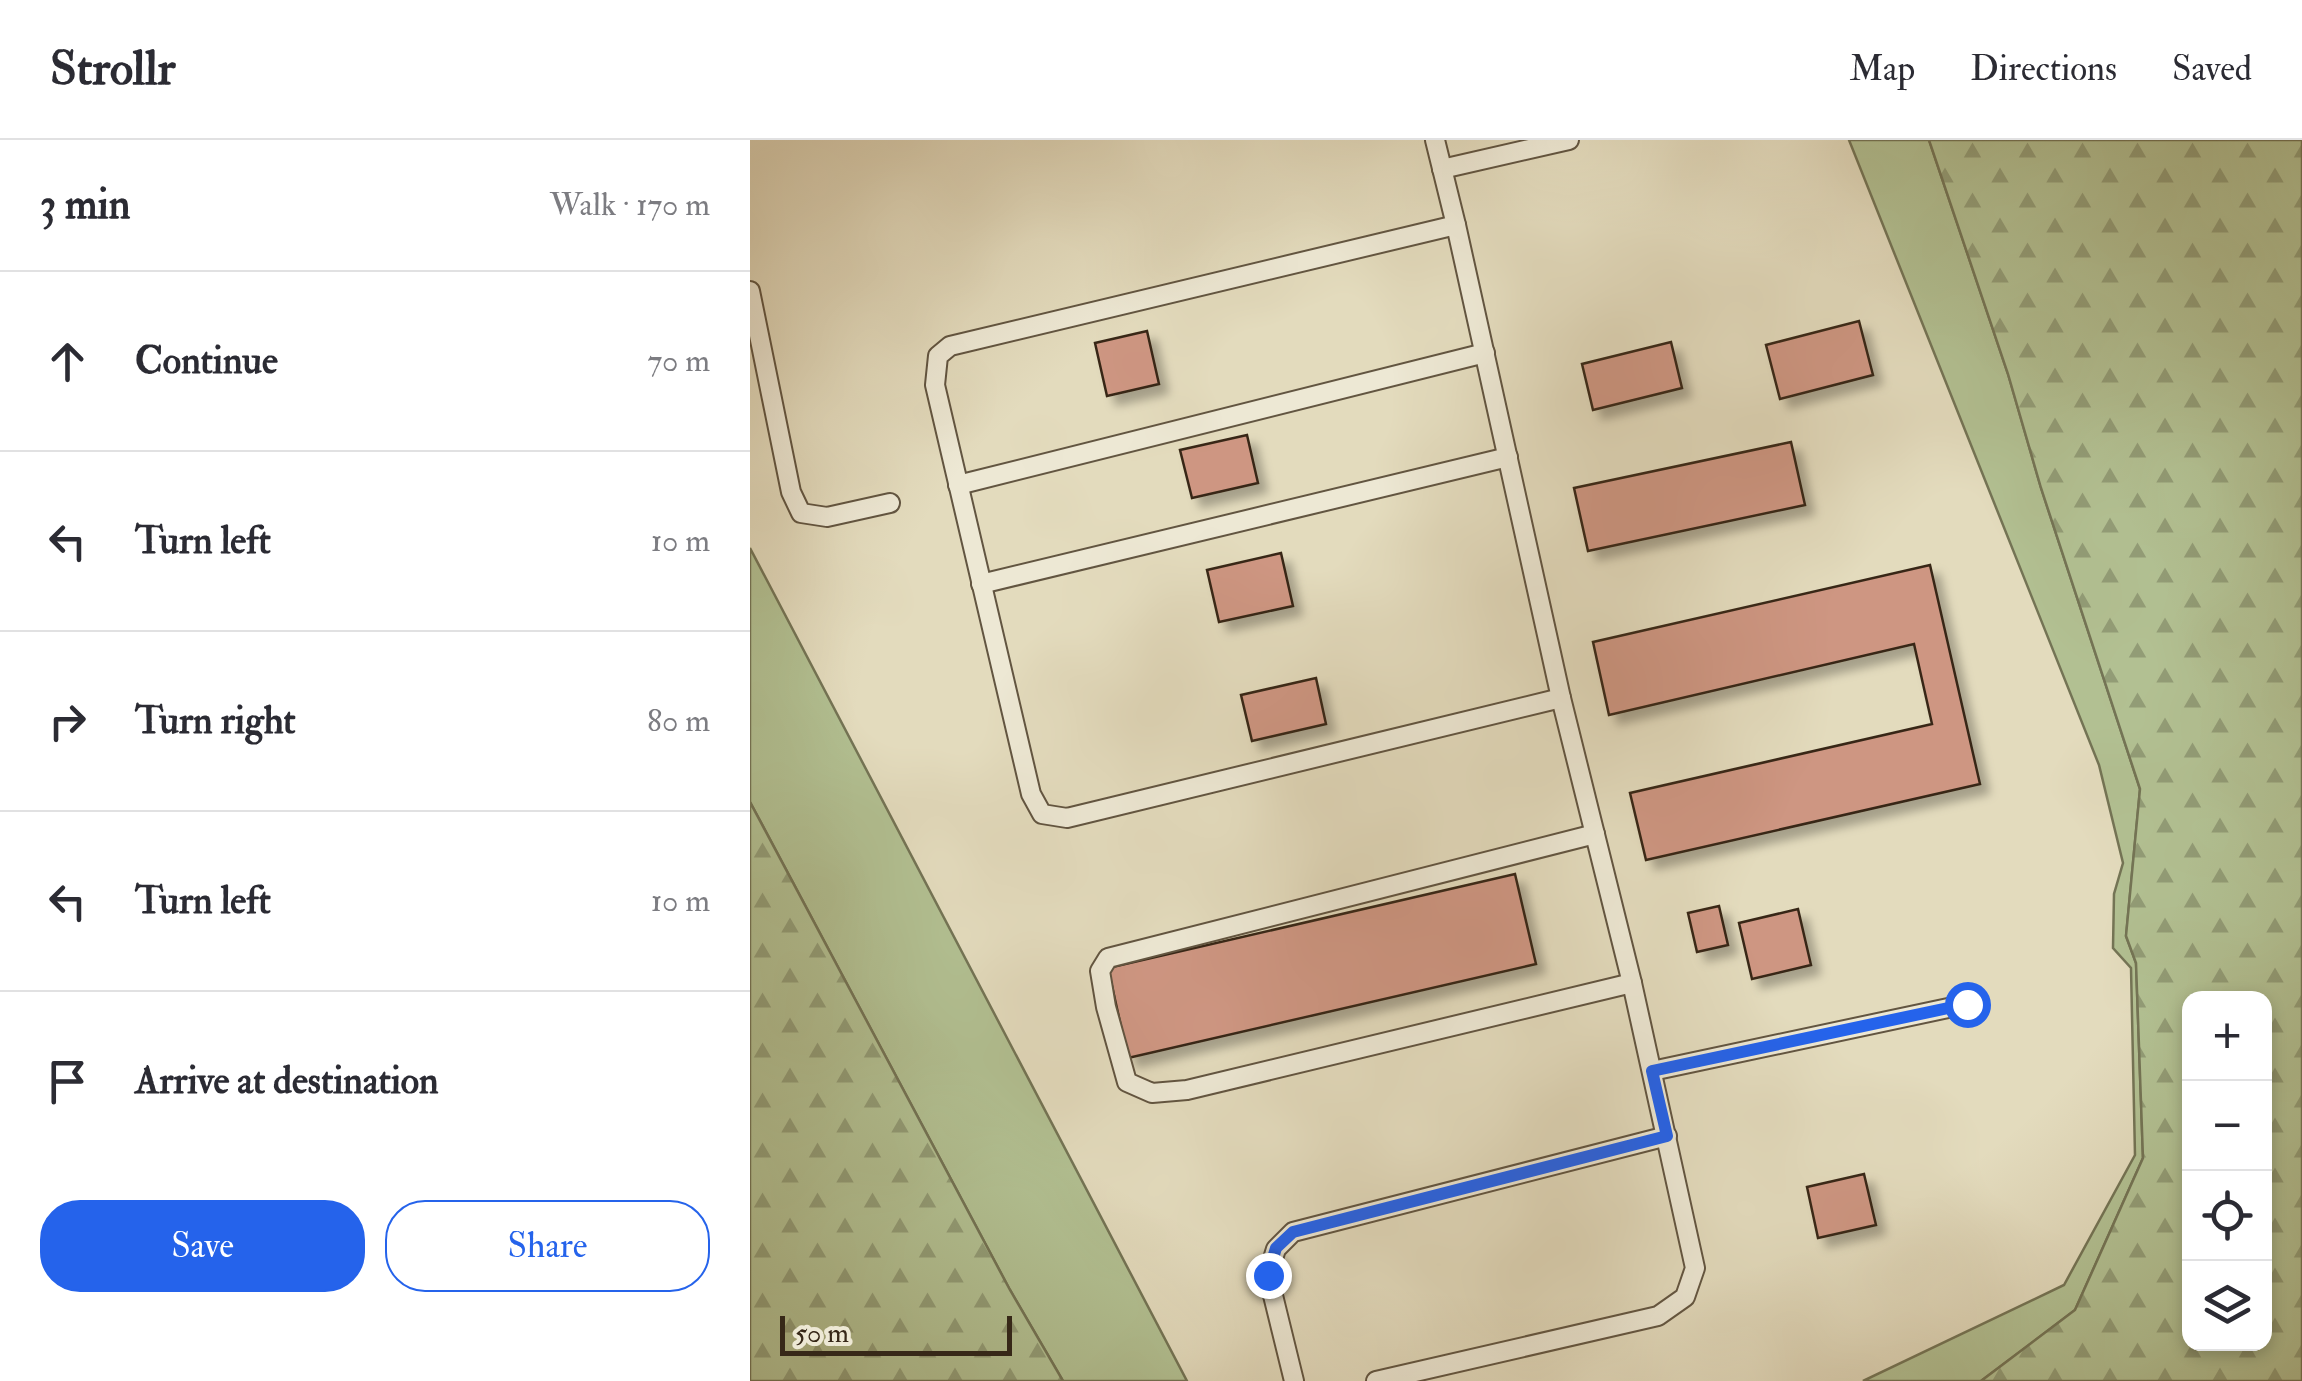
<!DOCTYPE html>
<meta charset="utf-8">
<style>
:root{--surface:#fff;--page:#f2f2f3;--text:#2b2b33;--muted:#7c7c81;--line:#e1e1e2;--accent:#2563eb}
body{margin:0;font-family:"IM FELL Double Pica",serif;background:var(--page);color:var(--text)}
.controls{position:absolute;right:30px;bottom:30px;display:grid;overflow:hidden;border-radius:20px;box-shadow:0 5px 15px #0003}
.controls button{width:90px;height:90px;display:grid;place-items:center;padding:0;border:0;border-bottom:2px solid var(--line);background:var(--surface);color:var(--text);font:50px sans-serif}
.scale{position:absolute;left:30px;bottom:25px;width:232px;box-sizing:border-box;padding-left:10px;border:5px solid #372818;border-top:0;font-size:28px;line-height:35px;white-space:nowrap;color:#372818;-webkit-text-stroke:8px #ede8d4;paint-order:stroke}
.stop{position:absolute;width:30px;height:30px;margin:-22px;border:8px solid #2563eb;border-radius:50%;background:#fff}
.stop.end{background:#2563eb;border-color:#fff;box-shadow:0 2px 10px #0008}
.list{margin:0;padding:0;list-style:none}
h2{display:flex;justify-content:space-between;align-items:center;height:130px;margin:0;padding:0 40px;font-size:42px}
h2 small{font-size:32px;font-weight:400;color:var(--muted)}
.list li{display:grid;grid-template-columns:65px 1fr auto;gap:30px;align-items:center;box-sizing:border-box;height:180px;padding:0 40px;border-top:2px solid var(--line)}
.list b{display:block;font-size:38px;white-space:nowrap}
.list em{font-size:32px;font-style:normal;color:var(--muted)}
.actions{display:flex;gap:20px;padding:30px 40px}
.actions a{flex:1;padding:22px 0;border:2px solid var(--accent);border-radius:40px;text-align:center;font-size:35px;color:var(--accent)}
.actions .main{background:var(--accent);color:#fff}
.icon{flex:none;width:55px;height:55px;fill:none;stroke:currentColor;stroke-width:2;stroke-linecap:round;stroke-linejoin:round}
.map{position:relative;flex:none;width:1552px;height:1241px;overflow:hidden}
header{display:flex;align-items:center;gap:60px;box-sizing:border-box;height:140px;padding:0 50px;background:var(--surface);border-bottom:2px solid var(--line)}
header strong{font-size:48px}
nav{display:flex;gap:55px;margin-inline-start:auto;font-size:35px}
main{display:flex}
aside{flex:1;background:var(--surface)}
.map>svg:first-child{display:block}
.green{fill:#b2c092;stroke:#747455;stroke-width:2.5}
.forest{fill:url(#forest-firs);stroke:#747455;stroke-width:2.5;fill-rule:evenodd}
.building{fill:#ce9682;stroke:#372818;stroke-width:2.5;filter:url(#shadow)}
.lines{fill:none;stroke-linecap:round;stroke-linejoin:round}
.lane-casing{stroke:#625541;stroke-width:22}
.lane{stroke:#ede8d4;stroke-width:18}
.route{stroke:#2563eb;stroke-width:12}
</style>
<header>
<strong>Strollr</strong>
<nav><a>Map</a><a>Directions</a><a>Saved</a></nav>
</header>
<main>
<aside>
<h2>3 min<small>Walk · 170 m</small></h2>
<ul class="list">
<li><svg class="icon" aria-label="ahead" viewBox="0 0 24 24"><path d="M12 20V5M6 11l6-6 6 6"/></svg><div><b>Continue</b></div><em>70 m</em></li>
<li><svg class="icon" aria-label="left" viewBox="0 0 24 24"><path d="M17 20v-9H6M10 6l-5 5 5 5"/></svg><div><b>Turn left</b></div><em>10 m</em></li>
<li><svg class="icon" aria-label="right" viewBox="0 0 24 24"><path d="M7 20v-9h11M14 6l5 5-5 5"/></svg><div><b>Turn right</b></div><em>80 m</em></li>
<li><svg class="icon" aria-label="left" viewBox="0 0 24 24"><path d="M17 20v-9H6M10 6l-5 5 5 5"/></svg><div><b>Turn left</b></div><em>10 m</em></li>
<li><svg class="icon" aria-label="arrive" viewBox="0 0 24 24"><path d="M6 21V4h12l-3 4 3 4H6"/></svg><div><b>Arrive at destination</b></div></li>
</ul>
<div class="actions"><a class="main">Save</a><a>Share</a></div>
</aside>
<div class="map">
<svg width="1552" height="1241" viewBox="0 0 1552 1241">
<defs>
<pattern id="forest-firs" width="22" height="20" patternUnits="userSpaceOnUse" patternTransform="scale(2.5)"><rect width="22" height="20" fill="#b2c092"/><path d="M5 1l3.5 6h-7zM16 11l3.5 6h-7z" fill="#929c76"/></pattern>
<filter id="shadow"><feDropShadow dx="9" dy="9" stdDeviation="5" flood-color="#0004"/></filter>
</defs>
<rect width="100%" height="100%" fill="#e3dbbd"/>
<filter id="stains"><feTurbulence type="fractalNoise" baseFrequency=".002" numOctaves="4"/><feColorMatrix values="0 0 0 0 .2 0 0 0 0 .09 0 0 0 0 .02 0 0 0 .5 -.17"/></filter>
<radialGradient id="worn" r=".72"><stop offset=".6" stop-color="#630" stop-opacity="0"/><stop offset="1" stop-color="#630" stop-opacity=".3"/></radialGradient>
<!-- green -->
<g class="green">
<polygon points="1099,0 1179,0 1258,234 1291,348 1390,649 1376,796 1386,823 1393,1018 1325,1170 1231,1241 1113,1241 1314,1145 1385,1015 1381,828 1363,808 1364,754 1373,723 1349,625"/>
<polygon points="0,408 437,1241 313,1241 260,1150 0,662"/>
</g>
<!-- forest -->
<g class="forest">
<path d="M 1179,0 L 1552,0 L 1552,1241 L 1231,1241 L 1325,1170 L 1393,1018 L 1386,823 L 1376,796 L 1390,649 L 1291,348 L 1258,234 ZM 1514,858 L 1514,1204 L 1440,1204 L 1440,858 Z"/>
<polygon points="0,662 260,1150 313,1241 0,1241"/>
</g>
<!-- building -->
<g class="building">
<polygon points="1109,181 1123,235 1030,259 1016,205"/>
<polygon points="397,191 409,244 357,256 345,203"/>
<polygon points="921,202 932,248 843,270 832,224"/>
<polygon points="497,295 508,343 442,358 430,310"/>
<polygon points="1041,302 1055,365 838,411 824,348"/>
<polygon points="531,413 543,466 469,482 457,430"/>
<polygon points="1180,425 1230,644 896,720 880,653 1182,584 1164,504 859,575 843,502"/>
<polygon points="566,538 576,584 502,601 491,555"/>
<polygon points="765,734 786,824 378,918 358,828"/>
<polygon points="969,766 978,805 947,812 938,773"/>
<polygon points="1048,769 1061,825 1002,839 989,783"/>
<polygon points="1114,1034 1126,1085 1068,1098 1057,1047"/>
</g>
<g class="lines">
<!-- lane casing -->
<g class="lane-casing">
<g id="lane">
<polyline points="692,29 819,0"/>
<polyline points="706,85 200,206 188,216 185,245 281,654 292,674 317,678 811,558"/>
<polyline points="0,151 41,352 51,373 77,377 140,363"/>
<polyline points="208,345 735,213"/>
<polyline points="231,444 758,317"/>
<polyline points="845,694 358,818 350,831 356,867 377,942 402,953 437,950 882,843"/>
<polyline points="902,931 1217,864"/>
<polyline points="544,1241 518,1135 526,1109 543,1092 917,996"/>
<polyline points="626,1241 908,1176 935,1157 945,1128 882,843 811,558 706,85 685,0"/>
</g>
</g>
<!-- lane -->
<use href="#lane" class="lane"/>
</g>
<g class="lines">
<!-- route -->
<polyline class="route" points="518,1135 526,1108 543,1092 917,996 902,931 1217,864"/>
</g>
<rect width="100%" height="100%" filter="url(#stains)"/>
<rect width="100%" height="100%" fill="url(#worn)"/>
</svg>
<div class="controls">
<button>+</button>
<button>−</button>
<button><svg class="icon" aria-label="locate" viewBox="0 0 24 24"><circle cx="12" cy="12" r="6"/><path d="M12 2v4M12 18v4M2 12h4M18 12h4"/></svg></button>
<button><svg class="icon" aria-label="layers" viewBox="0 0 24 24"><path d="M12 4l9 5-9 5-9-5zM3 14l9 5 9-5"/></svg></button>
</div>
<div class="scale">50 m</div>
<div class="stop" style="left:1217px;top:864px"></div>
<div class="stop end" style="left:518px;top:1135px"></div>
</div>
</main>
